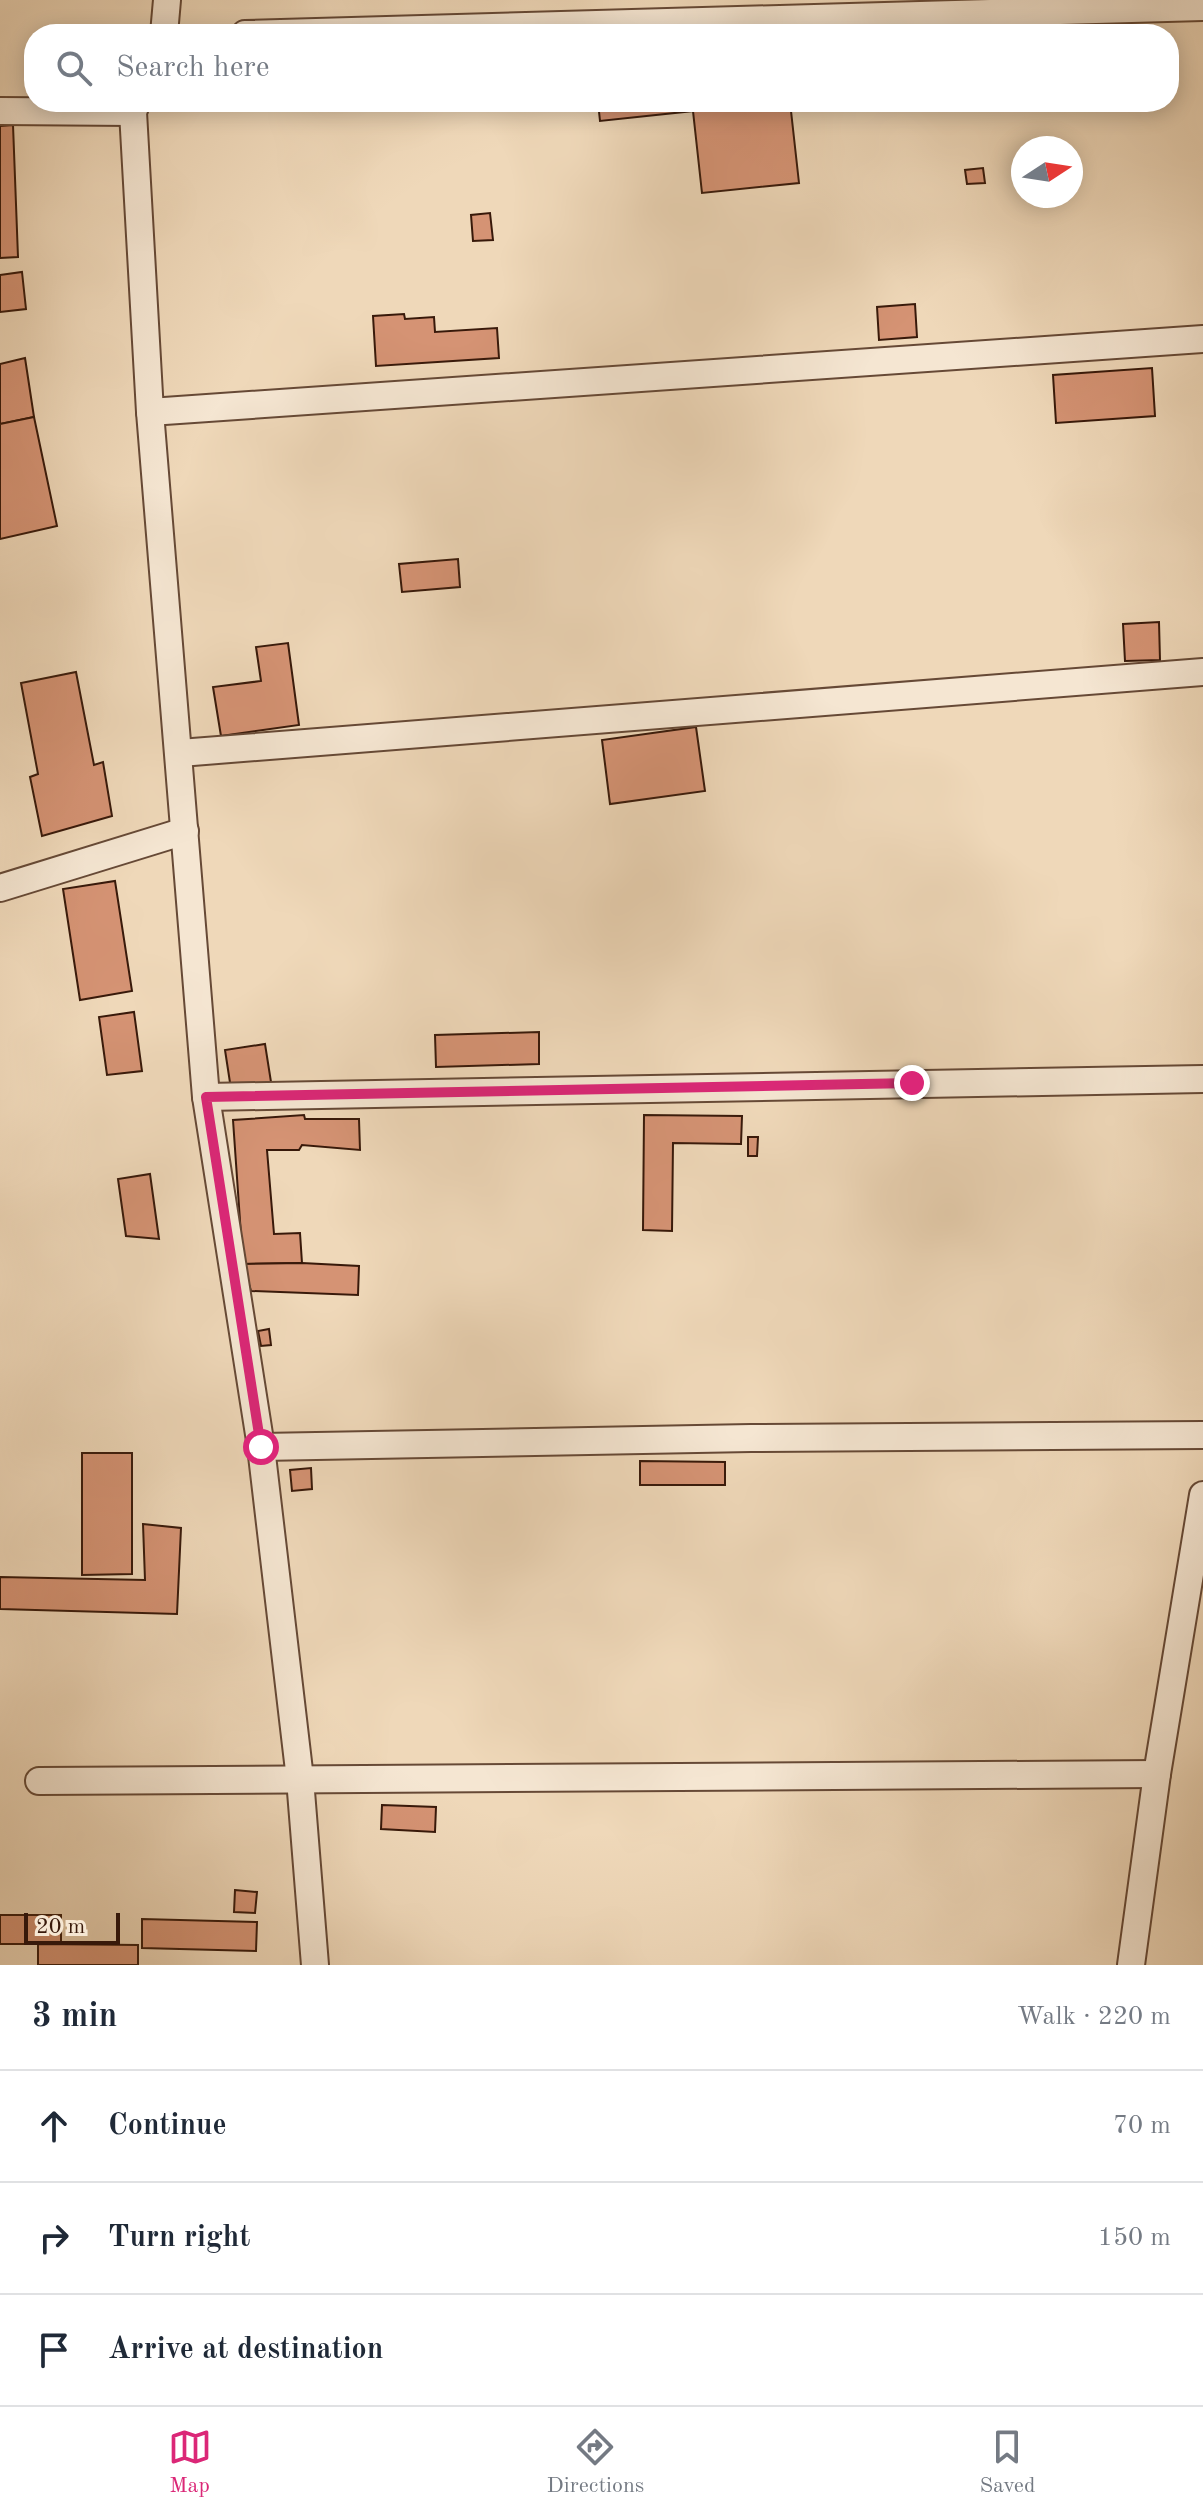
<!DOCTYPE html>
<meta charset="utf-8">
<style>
:root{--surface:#fff;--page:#f2f2f3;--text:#1f2937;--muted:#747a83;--line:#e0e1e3;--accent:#db2777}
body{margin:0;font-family:"Old Standard TT",serif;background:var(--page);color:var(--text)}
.compass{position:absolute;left:1011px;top:136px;width:72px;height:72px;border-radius:50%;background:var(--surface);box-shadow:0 4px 20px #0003;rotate:78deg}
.scale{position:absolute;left:24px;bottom:20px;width:96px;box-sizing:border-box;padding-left:8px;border:4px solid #38190a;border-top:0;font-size:22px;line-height:28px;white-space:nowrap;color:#38190a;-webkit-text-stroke:6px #f5e6d2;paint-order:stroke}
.stop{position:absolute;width:24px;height:24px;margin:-18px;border:6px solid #db2777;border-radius:50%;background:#fff}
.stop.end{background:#db2777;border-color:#fff;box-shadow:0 2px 8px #0008}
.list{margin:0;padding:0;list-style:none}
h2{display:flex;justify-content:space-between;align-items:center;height:104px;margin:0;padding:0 32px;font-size:34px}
h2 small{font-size:26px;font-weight:400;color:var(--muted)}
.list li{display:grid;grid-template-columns:52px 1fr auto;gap:24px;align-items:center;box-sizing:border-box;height:112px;padding:0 32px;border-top:2px solid var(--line)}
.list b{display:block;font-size:30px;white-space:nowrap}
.list em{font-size:26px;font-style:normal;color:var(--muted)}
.icon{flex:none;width:44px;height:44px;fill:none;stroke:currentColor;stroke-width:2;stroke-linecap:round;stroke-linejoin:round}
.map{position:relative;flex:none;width:1203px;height:1965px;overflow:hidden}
.search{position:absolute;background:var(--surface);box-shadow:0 4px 20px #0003;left:24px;right:24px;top:24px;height:88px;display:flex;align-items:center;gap:20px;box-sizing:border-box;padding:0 28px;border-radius:32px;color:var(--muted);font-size:30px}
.sheet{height:440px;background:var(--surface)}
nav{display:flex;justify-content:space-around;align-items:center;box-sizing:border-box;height:112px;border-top:2px solid var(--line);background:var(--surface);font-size:22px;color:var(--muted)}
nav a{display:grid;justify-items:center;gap:4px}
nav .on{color:var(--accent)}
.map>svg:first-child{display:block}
.building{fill:#d59374;stroke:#38190a;stroke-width:2}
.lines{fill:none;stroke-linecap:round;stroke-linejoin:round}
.minor-casing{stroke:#664936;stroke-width:30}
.minor{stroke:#f5e6d2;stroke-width:26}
.route{stroke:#db2777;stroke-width:10}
</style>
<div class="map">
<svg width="1203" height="1965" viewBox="0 0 1203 1965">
<rect width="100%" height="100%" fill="#efd8b9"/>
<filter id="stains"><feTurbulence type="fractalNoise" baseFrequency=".0025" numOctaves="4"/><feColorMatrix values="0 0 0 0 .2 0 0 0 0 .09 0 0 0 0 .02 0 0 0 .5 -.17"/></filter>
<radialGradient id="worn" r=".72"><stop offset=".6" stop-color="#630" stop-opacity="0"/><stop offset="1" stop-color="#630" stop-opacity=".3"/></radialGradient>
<!-- building -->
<g class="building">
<polygon points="598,102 692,102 693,111 600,121"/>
<polygon points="692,102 790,102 799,183 702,193"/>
<polygon points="13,125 18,257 0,258 0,126"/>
<polygon points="983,168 985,183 967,184 965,170"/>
<polygon points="490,213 493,240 473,241 471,215"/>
<polygon points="22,272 26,309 0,312 0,275"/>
<polygon points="915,304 917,337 879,340 877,307"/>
<polygon points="404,314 405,319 434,317 435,332 497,328 499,358 376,366 373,316"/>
<polygon points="25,358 34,417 0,424 0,364"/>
<polygon points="1152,368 1155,416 1056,423 1053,375"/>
<polygon points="34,417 57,526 0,539 0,424"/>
<polygon points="458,559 460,587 402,592 399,564"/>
<polygon points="1159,622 1160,660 1125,661 1123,624"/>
<polygon points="288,643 299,725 221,736 213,687 261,681 256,647"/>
<polygon points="76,672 94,765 103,762 112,816 42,836 30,777 38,774 21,683"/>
<polygon points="696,727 705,791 610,804 602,740"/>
<polygon points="115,881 132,991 80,1000 63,889"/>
<polygon points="134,1012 142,1071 107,1075 99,1017"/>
<polygon points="539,1032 539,1064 436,1067 435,1035"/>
<polygon points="265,1044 271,1082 231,1089 225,1050"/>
<polygon points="304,1115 305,1119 359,1119 360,1150 302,1145 299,1150 267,1150 274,1234 300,1233 302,1263 243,1264 233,1120"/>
<polygon points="644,1115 742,1116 741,1144 673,1143 672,1231 643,1230"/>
<polygon points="748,1137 758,1137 757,1156 748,1156"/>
<polygon points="150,1174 159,1239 126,1236 118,1179"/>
<polygon points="302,1263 359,1266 358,1295 251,1291 243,1264"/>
<polygon points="269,1329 271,1345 261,1346 258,1331"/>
<polygon points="82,1453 132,1453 132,1574 82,1575"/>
<polygon points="640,1461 725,1462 725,1485 640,1485"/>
<polygon points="311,1468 312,1489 292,1491 290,1470"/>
<polygon points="143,1524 181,1528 177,1614 0,1609 0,1577 145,1580"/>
<polygon points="382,1805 436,1807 435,1832 381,1829"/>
<polygon points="235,1890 257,1892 255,1913 234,1912"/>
<rect x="0" y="1915" width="61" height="29"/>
<polygon points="142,1919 257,1922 256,1951 142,1948"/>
<polygon points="38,1944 138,1945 138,1965 38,1965"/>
</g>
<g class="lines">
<!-- minor casing -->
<g class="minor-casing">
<g id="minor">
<polyline points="164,34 167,0"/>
<polyline points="245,34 1203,7"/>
<polyline points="137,102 133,112 150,412 206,1097 261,1447 300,1779 315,1965"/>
<polyline points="0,111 133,112"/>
<polyline points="150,412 1203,339"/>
<polyline points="180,753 1203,672"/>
<polyline points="0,888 185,831"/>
<polyline points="206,1097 1203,1079"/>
<polyline points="261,1447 751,1438 1203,1435"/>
<polyline points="39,1781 1157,1774"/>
<polyline points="1131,1965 1157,1774 1203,1495"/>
</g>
</g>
<!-- minor -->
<use href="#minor" class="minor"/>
</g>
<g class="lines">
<!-- route -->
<polyline class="route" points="261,1447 206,1097 912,1083"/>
</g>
<rect width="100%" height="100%" filter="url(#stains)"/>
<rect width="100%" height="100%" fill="url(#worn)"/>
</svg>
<svg class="compass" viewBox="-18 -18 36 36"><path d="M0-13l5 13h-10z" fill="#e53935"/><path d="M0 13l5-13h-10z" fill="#747a83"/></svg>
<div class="scale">20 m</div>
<div class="stop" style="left:261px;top:1447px"></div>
<div class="stop end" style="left:912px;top:1083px"></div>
<div class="search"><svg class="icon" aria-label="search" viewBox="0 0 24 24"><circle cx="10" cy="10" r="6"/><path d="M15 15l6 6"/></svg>Search here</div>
</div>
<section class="sheet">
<h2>3 min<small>Walk · 220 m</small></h2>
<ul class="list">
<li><svg class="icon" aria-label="ahead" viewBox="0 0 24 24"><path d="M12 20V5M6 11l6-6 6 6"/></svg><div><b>Continue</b></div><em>70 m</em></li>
<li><svg class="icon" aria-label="right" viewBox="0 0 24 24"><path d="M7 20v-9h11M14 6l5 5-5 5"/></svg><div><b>Turn right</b></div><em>150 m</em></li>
<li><svg class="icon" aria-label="arrive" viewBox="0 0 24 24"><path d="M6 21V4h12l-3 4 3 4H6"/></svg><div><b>Arrive at destination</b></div></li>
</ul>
</section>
<nav>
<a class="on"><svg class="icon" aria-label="map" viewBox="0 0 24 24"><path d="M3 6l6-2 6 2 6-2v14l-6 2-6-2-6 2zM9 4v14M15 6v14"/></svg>Map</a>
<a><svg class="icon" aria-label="directions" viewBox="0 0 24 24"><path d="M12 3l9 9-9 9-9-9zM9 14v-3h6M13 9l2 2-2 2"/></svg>Directions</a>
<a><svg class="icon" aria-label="saved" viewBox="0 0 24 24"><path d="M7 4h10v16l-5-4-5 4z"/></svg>Saved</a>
</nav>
